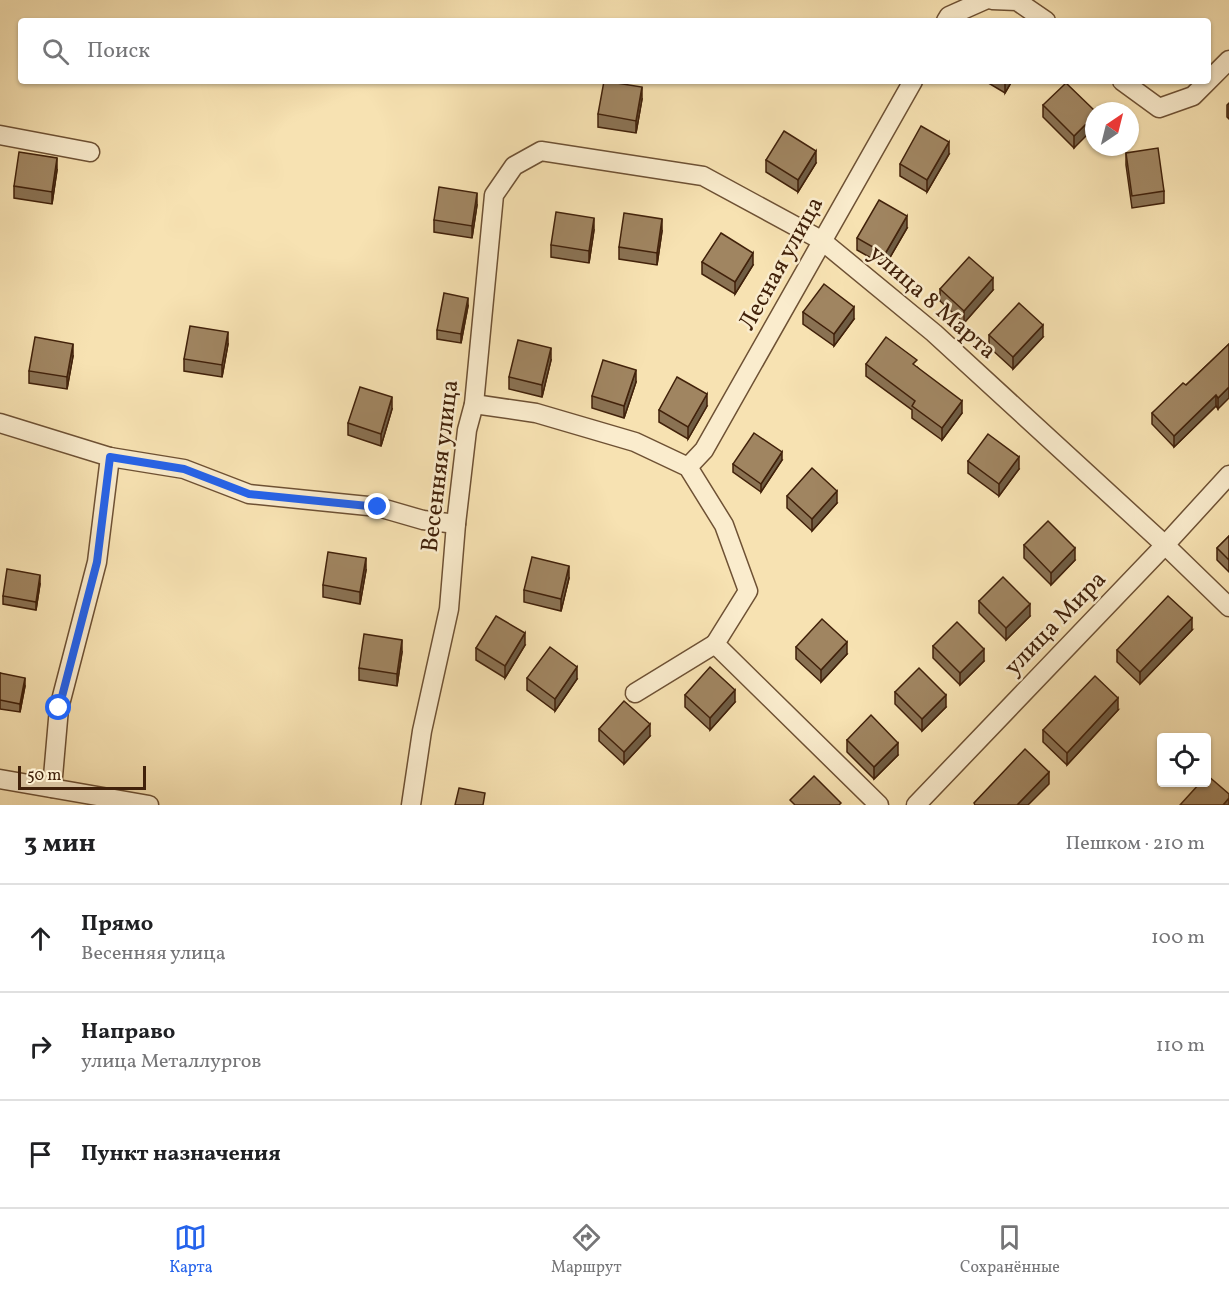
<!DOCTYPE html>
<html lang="ru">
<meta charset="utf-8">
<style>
:root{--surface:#fff;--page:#f2f2f2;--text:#202124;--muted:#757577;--line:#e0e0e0;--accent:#2563eb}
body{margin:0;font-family:Vollkorn,serif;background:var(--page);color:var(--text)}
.controls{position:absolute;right:18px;bottom:18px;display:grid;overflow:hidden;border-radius:6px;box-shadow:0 2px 4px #0004}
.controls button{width:54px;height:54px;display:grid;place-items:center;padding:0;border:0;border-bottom:2px solid var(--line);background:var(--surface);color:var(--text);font:30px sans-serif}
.compass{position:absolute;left:1085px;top:102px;width:54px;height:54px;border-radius:50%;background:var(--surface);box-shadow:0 2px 4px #0004;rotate:35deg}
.scale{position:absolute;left:18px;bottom:15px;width:128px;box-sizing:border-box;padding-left:6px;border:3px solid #41210a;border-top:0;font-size:16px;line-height:21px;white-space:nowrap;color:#41210a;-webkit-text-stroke:4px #faeccd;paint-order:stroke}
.stop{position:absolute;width:18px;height:18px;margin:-14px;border:4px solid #2563eb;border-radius:50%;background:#fff}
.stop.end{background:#2563eb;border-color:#fff;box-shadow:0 2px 6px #0008}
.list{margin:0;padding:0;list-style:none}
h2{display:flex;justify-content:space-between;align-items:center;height:78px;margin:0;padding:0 24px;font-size:26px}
h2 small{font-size:20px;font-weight:400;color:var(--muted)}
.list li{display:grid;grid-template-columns:39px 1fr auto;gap:18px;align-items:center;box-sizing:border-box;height:108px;padding:0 24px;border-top:2px solid var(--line)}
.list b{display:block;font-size:22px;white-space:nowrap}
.list p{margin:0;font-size:20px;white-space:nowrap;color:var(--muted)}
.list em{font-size:20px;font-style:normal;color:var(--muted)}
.icon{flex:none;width:33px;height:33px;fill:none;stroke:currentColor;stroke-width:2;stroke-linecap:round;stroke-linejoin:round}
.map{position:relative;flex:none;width:1229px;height:805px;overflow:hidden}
.search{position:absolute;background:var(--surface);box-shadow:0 2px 4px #0004;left:18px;right:18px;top:18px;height:66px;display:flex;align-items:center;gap:15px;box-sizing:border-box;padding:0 21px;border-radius:6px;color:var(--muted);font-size:22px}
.sheet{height:402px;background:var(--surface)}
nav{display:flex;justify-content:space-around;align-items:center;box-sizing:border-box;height:84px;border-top:2px solid var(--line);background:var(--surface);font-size:16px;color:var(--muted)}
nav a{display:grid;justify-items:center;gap:3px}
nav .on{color:var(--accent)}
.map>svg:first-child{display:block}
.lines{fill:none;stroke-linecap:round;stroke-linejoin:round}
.street-casing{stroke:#6e5134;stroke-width:21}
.street{stroke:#faeccd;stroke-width:18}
.wall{fill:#8a7253;stroke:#41210a;stroke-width:1.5}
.shaded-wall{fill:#705d44;stroke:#41210a;stroke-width:1.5}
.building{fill:#a08561;stroke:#41210a;stroke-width:1.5}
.route{stroke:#2563eb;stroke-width:8}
.labels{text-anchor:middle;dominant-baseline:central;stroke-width:5;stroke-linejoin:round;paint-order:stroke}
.street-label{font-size:24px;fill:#41210a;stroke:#faeccd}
</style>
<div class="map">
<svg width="1229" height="805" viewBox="0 0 1229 805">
<rect width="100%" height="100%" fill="#f7e2b2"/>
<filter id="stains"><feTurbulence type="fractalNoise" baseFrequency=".00333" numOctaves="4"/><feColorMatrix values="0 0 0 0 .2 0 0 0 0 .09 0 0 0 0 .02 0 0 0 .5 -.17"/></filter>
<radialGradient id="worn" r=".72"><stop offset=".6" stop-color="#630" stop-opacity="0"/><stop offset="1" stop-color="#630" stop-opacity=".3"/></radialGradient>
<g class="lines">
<!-- street casing -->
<g class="street-casing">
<g id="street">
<polyline points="992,0 1017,1 1046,21"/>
<polyline points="946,21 949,16 985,0"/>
<polyline points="1122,81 1159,108 1193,96 1229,60"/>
<polyline points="0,135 90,152"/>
<polyline points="474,404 536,413 635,442 688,467 724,525 748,591 715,644 879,805"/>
<polyline points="0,423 110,457 184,469 249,494 378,507 423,520 456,524"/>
<polyline points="688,467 704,450 913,81"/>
<polyline points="635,693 715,644"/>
<polyline points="0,779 149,805"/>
<polyline points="52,788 59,708 97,562 110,457"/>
<polyline points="411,805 422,731 449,609 456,524 467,430 474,404 494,195 514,166 541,151 703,176 821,240 934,333 1165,545 1229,607"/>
<polyline points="916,805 1165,545 1229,475"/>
</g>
</g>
<!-- street -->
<use href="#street" class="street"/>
</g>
<!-- wall -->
<g class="wall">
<polygon points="985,81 1012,81 1005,93"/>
<polygon points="642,99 636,133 598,127 598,114"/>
<polygon points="1229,103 1229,119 1227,117 1227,105"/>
<polygon points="1043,105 1095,111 1074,148 1043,117"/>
<polygon points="1126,153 1164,191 1164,203 1132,208 1126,165"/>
<polygon points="949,154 927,192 900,176 900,164"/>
<polygon points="766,160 816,163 798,192 766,172"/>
<polygon points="57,170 52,204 14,198 14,186"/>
<polygon points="477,205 472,238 434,232 434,220"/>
<polygon points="907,228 885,266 857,250 857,238"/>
<polygon points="594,230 589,263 551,257 551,245"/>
<polygon points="662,231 657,265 619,259 619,247"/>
<polygon points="702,262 753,265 735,294 702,274"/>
<polygon points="940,289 993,290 964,323 940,301"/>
<polygon points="468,306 461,343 437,339 437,330"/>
<polygon points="803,312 854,319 834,346 803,324"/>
<polygon points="989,335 1043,337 1013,369 989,347"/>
<polygon points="228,344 222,377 184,371 184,359"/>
<polygon points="1229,344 1218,409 1216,406 1174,447 1152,424 1152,413 1186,385"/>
<polygon points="73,356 67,389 29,383 29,371"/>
<polygon points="551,360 542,397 509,389 509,377"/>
<polygon points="866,364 917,367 962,413 942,440 912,418 912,410 866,376"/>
<polygon points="636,382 624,418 592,408 592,396"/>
<polygon points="707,406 688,439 659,422 659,410"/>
<polygon points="392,409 381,446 348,435 348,423"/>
<polygon points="782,460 761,492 733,472 733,464"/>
<polygon points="968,461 1019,469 999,496 968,473"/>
<polygon points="787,496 837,503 812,531 787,508"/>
<polygon points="1229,536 1229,572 1217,560 1217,548"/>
<polygon points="1024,545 1075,560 1051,585 1024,558"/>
<polygon points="366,570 360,604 323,597 323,585"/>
<polygon points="569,578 561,611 524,602 524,590"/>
<polygon points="40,584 36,610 3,604 3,596"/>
<polygon points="979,601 1030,616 1006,640 979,613"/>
<polygon points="1192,630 1140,684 1117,662 1117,650"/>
<polygon points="525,645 505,678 476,660 476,648"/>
<polygon points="933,646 984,661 960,685 933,658"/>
<polygon points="796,647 847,654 821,682 796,659"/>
<polygon points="402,652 397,686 359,680 359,668"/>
<polygon points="0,673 25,686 20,712 0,709"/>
<polygon points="527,678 577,679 555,711 527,690"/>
<polygon points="895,692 946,707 922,731 895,704"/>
<polygon points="685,695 735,702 710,730 685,707"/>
<polygon points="1118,710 1067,765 1043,742 1043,730"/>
<polygon points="599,729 650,736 624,764 599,741"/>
<polygon points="847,740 898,755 874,779 847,752"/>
</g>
<!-- shaded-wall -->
<g class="shaded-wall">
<polygon points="1005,81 1012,81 1005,93"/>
<polygon points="642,87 642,99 636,133 636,121"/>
<polygon points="1094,116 1094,128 1074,148 1074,136"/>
<polygon points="949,142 949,154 927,192 927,180"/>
<polygon points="816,151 816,163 798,192 798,180"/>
<polygon points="57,158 57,170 52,204 52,192"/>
<polygon points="477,193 477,205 472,238 472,226"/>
<polygon points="907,216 907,228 885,266 885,254"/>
<polygon points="594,218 594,230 589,263 589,251"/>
<polygon points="662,219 662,231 657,265 657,253"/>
<polygon points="753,253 753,265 735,294 735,282"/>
<polygon points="993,278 993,290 964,323 964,311"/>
<polygon points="468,298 468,306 461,343 461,334"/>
<polygon points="854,307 854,319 834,346 834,334"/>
<polygon points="1043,325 1043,337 1013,369 1013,357"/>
<polygon points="228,332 228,344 222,377 222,365"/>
<polygon points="73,344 73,356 67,389 67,377"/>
<polygon points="551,348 551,360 542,397 542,385"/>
<polygon points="636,370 636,382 624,418 624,406"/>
<polygon points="1229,387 1229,398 1218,409 1218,398"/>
<polygon points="707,394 707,406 688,439 688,427"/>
<polygon points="1216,395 1216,406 1174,447 1174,436"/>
<polygon points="392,397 392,409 381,446 381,434"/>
<polygon points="962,401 962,413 942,440 942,428"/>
<polygon points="782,452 782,460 761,492 761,484"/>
<polygon points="1019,457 1019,469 999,496 999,484"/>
<polygon points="837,491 837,503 812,531 812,519"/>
<polygon points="1075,548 1075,560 1051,585 1051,573"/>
<polygon points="366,558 366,570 360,604 360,592"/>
<polygon points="569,566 569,578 561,611 561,599"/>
<polygon points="40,575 40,584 36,610 36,602"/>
<polygon points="1030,604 1030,616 1006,640 1006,628"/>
<polygon points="1192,618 1192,630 1140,684 1140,672"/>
<polygon points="525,633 525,645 505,678 505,666"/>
<polygon points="402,640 402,652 397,686 397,674"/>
<polygon points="847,642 847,654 821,682 821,670"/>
<polygon points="984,649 984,661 960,685 960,673"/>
<polygon points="577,667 577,679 555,711 555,699"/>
<polygon points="25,678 25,686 20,712 20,704"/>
<polygon points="735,690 735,702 710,730 710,718"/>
<polygon points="946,695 946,707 922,731 922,719"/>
<polygon points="1118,698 1118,710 1067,765 1067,753"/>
<polygon points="650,724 650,736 624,764 624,752"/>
<polygon points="898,743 898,755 874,779 874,767"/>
<polygon points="1049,772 1049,784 1028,805 1017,805"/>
<polygon points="1229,798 1229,805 1223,805"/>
</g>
<!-- building -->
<g class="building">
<polygon points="604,81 642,87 636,121 598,114"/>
<polygon points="1066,83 1095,111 1094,116 1074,136 1043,105"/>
<polygon points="921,126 949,142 927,180 900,164"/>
<polygon points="784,131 816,151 798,180 766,160"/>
<polygon points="1158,148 1164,191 1132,196 1126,153"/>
<polygon points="19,152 57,158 52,192 14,186"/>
<polygon points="439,187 477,193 472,226 434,220"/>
<polygon points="879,200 907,216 885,254 857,238"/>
<polygon points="556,212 594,218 589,251 551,245"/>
<polygon points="624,213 662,219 657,253 619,247"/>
<polygon points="721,233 753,253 735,282 702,262"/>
<polygon points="969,257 993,278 964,311 940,289"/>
<polygon points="824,284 854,307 834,334 803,312"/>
<polygon points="444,293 468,298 461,334 437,330"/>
<polygon points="1019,303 1043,325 1013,357 989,335"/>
<polygon points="190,326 228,332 222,365 184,359"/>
<polygon points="35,337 73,344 67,377 29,371"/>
<polygon points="886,337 917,360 913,364 962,401 942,428 912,406 915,401 866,364"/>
<polygon points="518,340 551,348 542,385 509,377"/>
<polygon points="1229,344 1229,387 1218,398 1216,395 1174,436 1152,413 1183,383 1186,385"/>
<polygon points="603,360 636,370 624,406 592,396"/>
<polygon points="677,377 707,394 688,427 659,410"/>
<polygon points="360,387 392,397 381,434 348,423"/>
<polygon points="754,433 782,452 761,484 733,464"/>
<polygon points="988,434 1019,457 999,484 968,461"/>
<polygon points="812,468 837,491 812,519 787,496"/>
<polygon points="1048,521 1075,548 1051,573 1024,545"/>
<polygon points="1229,536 1229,560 1217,548"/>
<polygon points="328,552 366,558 360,592 323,585"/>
<polygon points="532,557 569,566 561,599 524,590"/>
<polygon points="7,569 40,575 36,602 3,596"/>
<polygon points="1003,577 1030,604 1006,628 979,601"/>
<polygon points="1168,596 1192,618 1140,672 1117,650"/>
<polygon points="496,616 525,633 505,666 476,648"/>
<polygon points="822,619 847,642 821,670 796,647"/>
<polygon points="957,622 984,649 960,673 933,646"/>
<polygon points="364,634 402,640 397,674 359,668"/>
<polygon points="550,647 577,667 555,699 527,678"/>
<polygon points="710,667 735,690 710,718 685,695"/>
<polygon points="919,668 946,695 922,719 895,692"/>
<polygon points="0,673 25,678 20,704 0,700"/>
<polygon points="1095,676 1118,698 1067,753 1043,730"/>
<polygon points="624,701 650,724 624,752 599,729"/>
<polygon points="871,715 898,743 874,767 847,740"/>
<polygon points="1025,749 1049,772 1017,805 975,805 974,803"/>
<polygon points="1207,775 1229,794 1229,798 1223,805 1180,805 1200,783 1206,783 1206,776"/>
<polygon points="814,776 841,803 839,805 795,805 790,800"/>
<polygon points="459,788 485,793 483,805 455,805"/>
</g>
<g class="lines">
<!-- route -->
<polyline class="route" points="59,708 97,562 110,457 184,469 249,494 378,507"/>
</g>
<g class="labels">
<!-- street labels -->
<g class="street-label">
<text transform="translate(782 264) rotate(-61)">Лесная улица</text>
<text transform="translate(932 303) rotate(41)">улица 8 Марта</text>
<text transform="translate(441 466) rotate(-83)">Весенняя улица</text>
<text transform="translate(1056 624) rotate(-46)">улица Мира</text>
</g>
</g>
<rect width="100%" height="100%" filter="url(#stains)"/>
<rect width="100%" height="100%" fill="url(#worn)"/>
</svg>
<div class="controls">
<button><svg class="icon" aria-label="locate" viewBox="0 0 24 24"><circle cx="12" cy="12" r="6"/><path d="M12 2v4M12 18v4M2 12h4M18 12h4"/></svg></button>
</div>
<svg class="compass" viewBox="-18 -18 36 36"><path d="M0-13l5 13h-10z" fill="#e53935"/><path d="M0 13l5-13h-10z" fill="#757577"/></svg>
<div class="scale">50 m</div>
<div class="stop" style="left:59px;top:708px"></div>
<div class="stop end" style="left:378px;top:507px"></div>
<div class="search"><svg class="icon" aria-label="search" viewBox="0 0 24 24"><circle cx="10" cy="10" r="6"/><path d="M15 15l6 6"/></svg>Поиск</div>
</div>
<section class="sheet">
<h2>3 мин<small>Пешком · 210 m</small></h2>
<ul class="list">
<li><svg class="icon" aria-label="ahead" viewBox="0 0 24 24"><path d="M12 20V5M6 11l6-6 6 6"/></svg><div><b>Прямо</b><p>Весенняя улица</p></div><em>100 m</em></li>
<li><svg class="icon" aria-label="right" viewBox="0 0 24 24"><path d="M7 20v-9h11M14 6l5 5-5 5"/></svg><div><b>Направо</b><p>улица Металлургов</p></div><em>110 m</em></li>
<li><svg class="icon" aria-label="arrive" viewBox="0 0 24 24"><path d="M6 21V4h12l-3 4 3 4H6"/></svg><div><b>Пункт назначения</b></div></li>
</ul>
</section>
<nav>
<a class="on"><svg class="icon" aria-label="map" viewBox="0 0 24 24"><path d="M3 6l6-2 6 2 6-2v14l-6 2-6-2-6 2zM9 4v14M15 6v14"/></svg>Карта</a>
<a><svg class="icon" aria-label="directions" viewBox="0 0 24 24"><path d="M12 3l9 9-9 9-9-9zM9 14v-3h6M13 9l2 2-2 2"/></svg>Маршрут</a>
<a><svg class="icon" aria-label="saved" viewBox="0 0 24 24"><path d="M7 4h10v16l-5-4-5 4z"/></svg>Сохранённые</a>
</nav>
